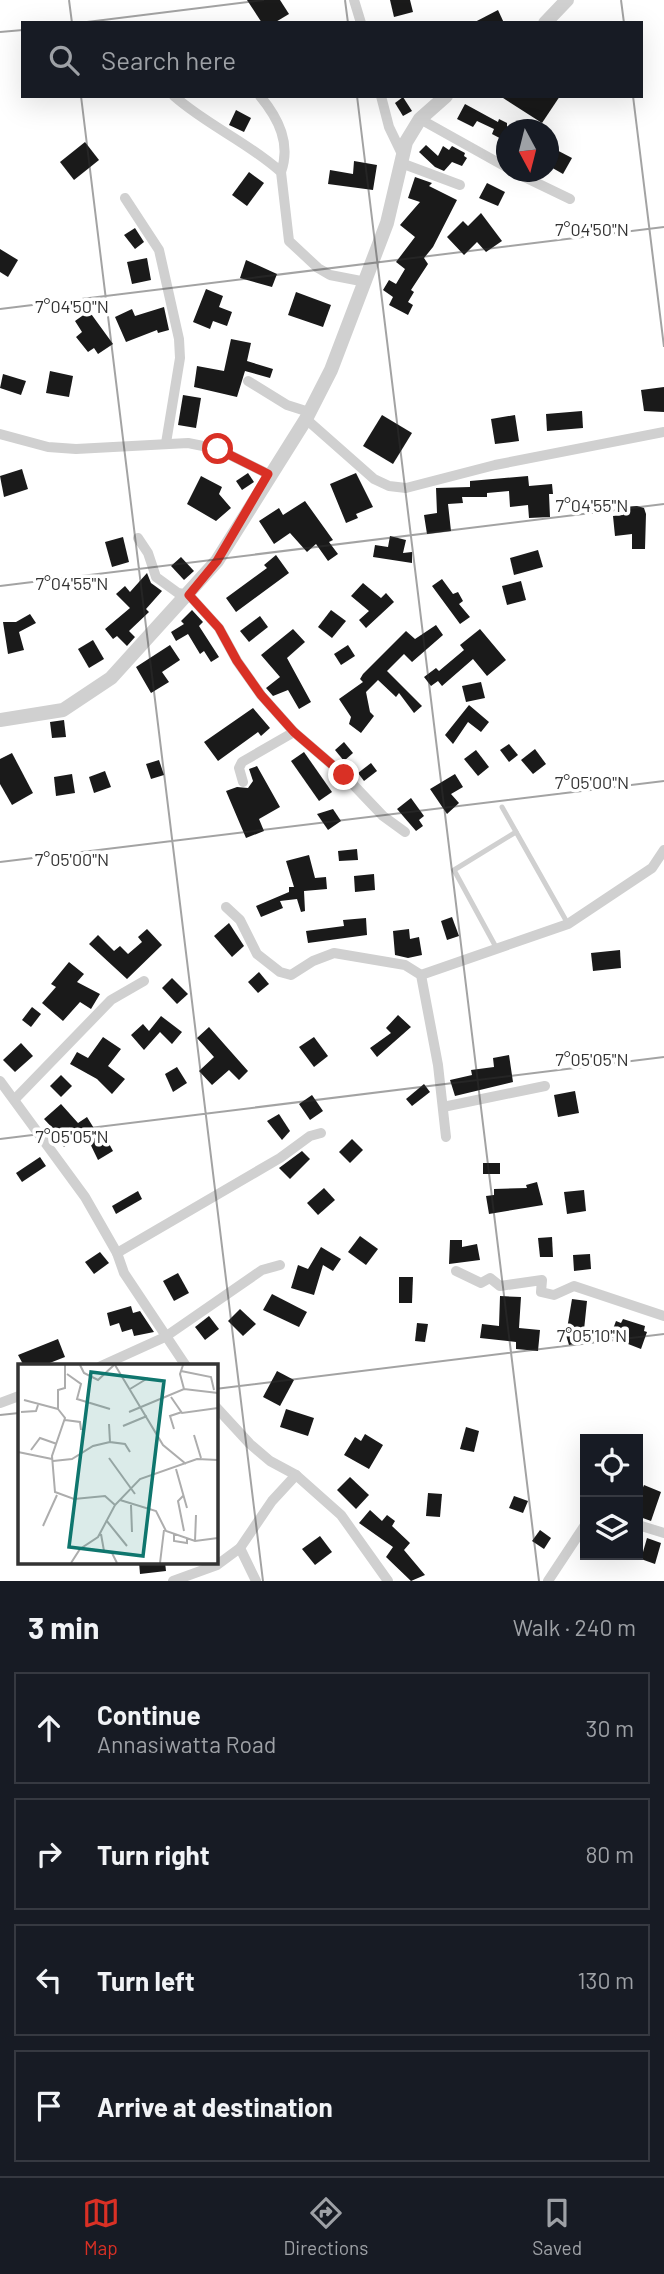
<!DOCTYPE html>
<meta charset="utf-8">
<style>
:root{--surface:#171b24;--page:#242831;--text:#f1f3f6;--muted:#9ea1a6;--line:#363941;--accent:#d93025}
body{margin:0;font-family:Barlow,sans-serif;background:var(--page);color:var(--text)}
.controls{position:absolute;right:21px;bottom:21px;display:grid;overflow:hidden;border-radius:0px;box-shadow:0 7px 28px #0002}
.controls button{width:63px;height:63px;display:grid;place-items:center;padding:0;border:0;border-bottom:2px solid var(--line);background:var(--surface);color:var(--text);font:35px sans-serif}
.compass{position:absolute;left:496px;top:119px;width:63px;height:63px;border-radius:50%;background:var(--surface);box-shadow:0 7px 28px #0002;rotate:173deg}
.stop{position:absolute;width:21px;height:21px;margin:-16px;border:5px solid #d93025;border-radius:50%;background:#fff}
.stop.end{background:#d93025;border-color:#fff;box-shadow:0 2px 7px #0008}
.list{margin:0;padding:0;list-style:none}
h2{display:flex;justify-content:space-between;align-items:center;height:91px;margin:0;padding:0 28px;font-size:30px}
h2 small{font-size:23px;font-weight:400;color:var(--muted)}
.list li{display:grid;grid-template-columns:46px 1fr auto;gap:21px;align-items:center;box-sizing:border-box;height:112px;margin:0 14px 14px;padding:0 14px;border:2px solid var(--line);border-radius:0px}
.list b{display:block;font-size:26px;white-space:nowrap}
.list p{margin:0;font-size:23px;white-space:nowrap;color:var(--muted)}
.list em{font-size:23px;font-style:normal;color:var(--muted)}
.icon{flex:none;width:38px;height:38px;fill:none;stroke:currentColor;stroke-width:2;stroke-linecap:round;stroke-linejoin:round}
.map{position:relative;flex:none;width:664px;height:1581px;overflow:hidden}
.search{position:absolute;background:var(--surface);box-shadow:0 7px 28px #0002;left:21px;right:21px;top:21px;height:77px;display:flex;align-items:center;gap:18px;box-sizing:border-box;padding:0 24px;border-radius:0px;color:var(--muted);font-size:26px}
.sheet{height:595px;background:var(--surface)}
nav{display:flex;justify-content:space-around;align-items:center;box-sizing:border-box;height:98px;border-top:2px solid var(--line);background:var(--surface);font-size:19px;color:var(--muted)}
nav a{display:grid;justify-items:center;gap:4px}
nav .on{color:var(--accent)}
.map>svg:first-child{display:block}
.building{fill:#1a1a1a}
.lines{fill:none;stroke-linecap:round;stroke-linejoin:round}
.service{stroke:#d0d0d0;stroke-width:5}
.minor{stroke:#d0d0d0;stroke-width:10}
.tertiary{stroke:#d0d0d0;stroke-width:14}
.route{stroke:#d93025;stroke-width:9}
.ticks{fill:none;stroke:#333;stroke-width:2;stroke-opacity:0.45}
.inset-road{fill:none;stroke:#adadad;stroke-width:2}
.view{fill:#0f766e;fill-opacity:0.15;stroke:#0f766e;stroke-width:3.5}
.inset-edge{fill:none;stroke:#333;stroke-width:3.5}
.ticks-label{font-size:18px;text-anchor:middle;fill:#333;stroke:#fff;stroke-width:7;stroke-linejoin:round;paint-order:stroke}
</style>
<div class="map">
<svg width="664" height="1581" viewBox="0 0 664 1581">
<rect width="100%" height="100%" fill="#fff"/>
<!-- building -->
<g class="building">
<polygon points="247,0 280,0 289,14 274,23 262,23"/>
<polygon points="390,0 410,0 413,12 394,17"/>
<polygon points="498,10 504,23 473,23"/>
<polygon points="500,96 560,96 542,123"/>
<polygon points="403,97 412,111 403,116 395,103"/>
<polygon points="465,104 498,122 499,119 507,123 507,142 492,134 494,129 477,121 473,127 457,119"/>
<polygon points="236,110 251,118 244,132 229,125"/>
<polygon points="85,142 99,160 74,180 60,162"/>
<polygon points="426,145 438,156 443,146 449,150 452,146 465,153 464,156 467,158 462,166 452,162 444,171 435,167 419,152"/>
<polygon points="549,146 572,158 563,174 549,166"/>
<polygon points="354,161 377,165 373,190 328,184 330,170 353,174"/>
<polygon points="249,172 264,183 247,206 232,195"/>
<polygon points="415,177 432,183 429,186 457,200 433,247 424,258 428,264 411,290 414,292 408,302 413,305 408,315 389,305 393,297 383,290 389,280 396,284 405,269 396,262 415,237 400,225 420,202 408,198"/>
<polygon points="487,183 505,192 498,206 479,198"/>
<polygon points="481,213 502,241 486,252 477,242 464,255 447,237 463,221 468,226"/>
<polygon points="135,228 144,242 135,249 124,235"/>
<polygon points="0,249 18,260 8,277 0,272"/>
<polygon points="147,258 151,280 132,284 127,262"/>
<polygon points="246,260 277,274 272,287 240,278"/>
<polygon points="206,289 223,296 219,307 232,312 227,326 213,321 210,329 193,322"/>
<polygon points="296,292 331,305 323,327 288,315"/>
<polygon points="164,307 169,330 158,333 157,330 126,342 115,317 132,309 135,316"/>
<polygon points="89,311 113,344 98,354 94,348 88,352 76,337 82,332 75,321"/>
<polygon points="231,339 251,343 247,361 273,369 270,378 245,371 237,397 194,387 197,366 224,371"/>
<polygon points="50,371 73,376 69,397 46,393"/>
<polygon points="3,374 26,381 21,395 0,388"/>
<polygon points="664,387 664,412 644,411 641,390"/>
<polygon points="183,395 201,398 196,428 178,425"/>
<polygon points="582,411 583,428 547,431 546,414"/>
<polygon points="382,415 412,433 393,464 363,446"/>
<polygon points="515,415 519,441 495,444 491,419"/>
<polygon points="22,469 28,489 4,497 0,476"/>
<polygon points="248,473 254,482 242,490 236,481"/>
<polygon points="356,473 373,507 356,514 358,518 346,523 330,484"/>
<polygon points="201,476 222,487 219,494 231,508 216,521 187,504"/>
<polygon points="528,476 529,486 552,484 553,494 549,494 550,517 529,518 528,505 510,507 509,491 487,493 487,497 462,497 463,503 448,504 451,531 427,534 424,515 437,513 436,488 470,487 470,481"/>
<polygon points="305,501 333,540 329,542 338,554 328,561 316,544 307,552 290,533 274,544 259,521 279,508 283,515"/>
<polygon points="637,506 644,508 646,514 645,549 632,549 632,534 615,536 613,516 623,515 623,507"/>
<polygon points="390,536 406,540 403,553 412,552 412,563 373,557 375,545 388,547"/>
<polygon points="123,537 129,562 112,567 105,542"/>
<polygon points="538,550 543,567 514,575 510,558"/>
<polygon points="276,555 289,573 236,612 226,598 267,568 264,565"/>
<polygon points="181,557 194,571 184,580 171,566"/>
<polygon points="147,573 151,583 162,591 146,609 149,612 129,631 135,637 127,646 117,636 113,639 105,629 130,608 116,594 125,586 130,592"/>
<polygon points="442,579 453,594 458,592 463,601 459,604 470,617 460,624 432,586"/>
<polygon points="521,581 526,600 507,605 502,586"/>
<polygon points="363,583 381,598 386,593 394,602 366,628 359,620 369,611 351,596"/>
<polygon points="192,610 203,622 199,626 219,657 211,662 204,651 200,654 188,634 176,641 171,632 184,624 181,621"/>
<polygon points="331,610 346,621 332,638 318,627"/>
<polygon points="30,614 36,623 19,632 24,650 8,654 3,622 16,622"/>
<polygon points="260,616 268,627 249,642 240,631"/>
<polygon points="436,625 443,635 412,662 404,654 387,671 422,706 414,713 399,693 396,697 378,680 366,692 370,712 374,716 361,733 349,724 351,717 339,699 363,682 360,679 363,674 406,631 415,639"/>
<polygon points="293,629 305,642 287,658 311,702 299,709 288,690 273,696 266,688 280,677 261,655"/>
<polygon points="480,629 506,660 487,676 473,659 442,686 438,681 431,686 424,677 436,668 439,671 464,650 460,645"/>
<polygon points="93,640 104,659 89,668 78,649"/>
<polygon points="170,645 180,660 162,672 169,682 151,693 136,667"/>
<polygon points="348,645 355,656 341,665 334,654"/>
<polygon points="481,682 485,698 466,702 462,686"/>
<polygon points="469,705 489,722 481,732 468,722 453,744 445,735"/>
<polygon points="253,708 270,728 261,736 258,732 218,761 204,742"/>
<polygon points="64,720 66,737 52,738 50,722"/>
<polygon points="344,742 353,753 344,761 335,750"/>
<polygon points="509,744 518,755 509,762 500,750"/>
<polygon points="535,749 546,764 533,774 521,760"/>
<polygon points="476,750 489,767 478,776 464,759"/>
<polygon points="304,752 332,792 319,801 291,761"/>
<polygon points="12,753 33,793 12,805 0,784 0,759"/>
<polygon points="159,760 164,775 151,779 146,764"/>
<polygon points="371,763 377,771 364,781 358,773"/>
<polygon points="257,766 280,807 259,819 264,831 246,838 226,791 237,787 248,788 253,781 249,769"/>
<polygon points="105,771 111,787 94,793 89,777"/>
<polygon points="72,774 75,793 56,796 54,777"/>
<polygon points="455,774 463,787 451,794 459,803 447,814 430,789"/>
<polygon points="411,798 424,816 419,820 423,826 416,831 397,809"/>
<polygon points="333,809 341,821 328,830 317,814"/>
<polygon points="357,849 358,860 339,861 338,851"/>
<polygon points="309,855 315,878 326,877 327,889 304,891 305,911 301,912 297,899 280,901 283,908 261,917 256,906 289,892 289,887 294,887 286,861"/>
<polygon points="374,874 375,890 355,892 354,876"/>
<polygon points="452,917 459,936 447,940 441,921"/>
<polygon points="366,918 367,935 308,943 306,931 344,926 343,920"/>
<polygon points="229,923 244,946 232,957 214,936"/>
<polygon points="147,929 162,945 127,979 89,944 98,935 114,951 120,946 128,954 142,942 138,937"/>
<polygon points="409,929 410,939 419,937 422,955 408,958 395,955 393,931"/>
<polygon points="620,950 621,968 593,971 591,953"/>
<polygon points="69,962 84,974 77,982 100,994 91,1009 80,1002 63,1021 42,1003 56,987 51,984"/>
<polygon points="259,972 269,984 258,993 248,982"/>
<polygon points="172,978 188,994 177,1004 162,988"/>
<polygon points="32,1007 41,1014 31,1027 22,1020"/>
<polygon points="398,1015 411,1027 377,1057 370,1048 391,1033 386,1028"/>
<polygon points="161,1016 182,1032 172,1044 160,1032 144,1050 131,1035 143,1024 149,1031"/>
<polygon points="209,1027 248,1071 239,1080 229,1070 212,1085 199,1071 214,1057 197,1038"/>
<polygon points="103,1037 121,1049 108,1066 125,1079 112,1094 97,1079 70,1064 77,1052 88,1058"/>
<polygon points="314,1037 328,1056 314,1067 299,1047"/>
<polygon points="21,1043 33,1056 15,1072 3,1060"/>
<polygon points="509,1055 513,1082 455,1096 450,1080 472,1075 471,1070 494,1067 493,1058"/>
<polygon points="177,1067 187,1083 173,1092 165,1074"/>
<polygon points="61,1075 72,1086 61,1097 50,1086"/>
<polygon points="424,1084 430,1092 412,1106 406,1099"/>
<polygon points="575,1091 579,1113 558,1117 554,1095"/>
<polygon points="312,1095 323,1111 310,1120 299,1104"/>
<polygon points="61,1104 78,1123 87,1117 103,1143 107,1140 113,1151 98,1160 84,1131 64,1147 55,1136 58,1134 44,1119"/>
<polygon points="279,1114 290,1131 282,1140 267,1121"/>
<polygon points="352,1139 363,1150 350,1163 339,1152"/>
<polygon points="302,1151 310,1159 290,1179 279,1168"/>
<polygon points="40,1157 46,1166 22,1182 16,1173"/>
<rect x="483" y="1163" width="17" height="11"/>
<polygon points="537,1182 543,1205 489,1214 486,1196 494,1195 494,1189 527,1188 526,1185"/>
<polygon points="324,1188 335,1200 318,1215 307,1203"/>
<polygon points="584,1190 586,1211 567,1214 564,1192"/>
<polygon points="138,1191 142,1199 116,1214 112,1206"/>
<polygon points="360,1236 378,1249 366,1265 348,1252"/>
<polygon points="552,1237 553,1257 540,1257 538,1238"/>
<polygon points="450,1240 462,1240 462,1247 477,1244 480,1260 449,1264"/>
<polygon points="321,1247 341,1259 333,1271 323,1265 314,1295 291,1288 298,1265 308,1269"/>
<polygon points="100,1252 109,1263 94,1274 85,1262"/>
<polygon points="590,1254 591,1269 574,1271 573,1255"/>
<polygon points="178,1273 189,1293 174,1301 163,1281"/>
<polygon points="399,1277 413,1277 412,1303 399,1303"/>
<polygon points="272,1294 307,1312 299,1327 263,1310"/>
<polygon points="500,1296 521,1297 519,1328 540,1330 538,1351 516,1349 516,1342 480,1338 482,1324 499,1326"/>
<polygon points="572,1299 587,1301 584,1330 576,1329 580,1343 569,1345 566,1335"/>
<polygon points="131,1306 133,1313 140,1311 154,1332 134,1336 132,1329 122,1332 119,1323 110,1326 107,1313"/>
<polygon points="240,1309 256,1324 243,1336 228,1321"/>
<polygon points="209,1316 219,1329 205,1340 195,1327"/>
<polygon points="623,1319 645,1326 644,1331 647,1332 641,1349 610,1337 616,1321 621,1323"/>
<polygon points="417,1323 428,1324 425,1342 415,1341"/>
<polygon points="58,1339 65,1357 42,1366 24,1366 18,1355"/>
<polygon points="277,1371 294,1380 280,1406 263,1397"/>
<polygon points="286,1409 314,1418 308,1436 280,1427"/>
<polygon points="466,1427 479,1431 474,1452 460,1449"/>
<polygon points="365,1434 383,1445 369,1469 344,1455 355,1437 361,1441"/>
<polygon points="350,1477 369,1495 356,1509 337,1490"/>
<polygon points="644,1485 661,1492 651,1521 640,1517 642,1507 638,1505 638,1499"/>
<polygon points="428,1493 442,1494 440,1517 426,1516"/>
<polygon points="514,1496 528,1501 523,1513 509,1508"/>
<polygon points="370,1510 382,1521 387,1515 395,1521 392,1526 410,1543 404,1550 425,1575 411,1581 386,1557 393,1547 359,1523"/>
<polygon points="540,1530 551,1538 544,1549 532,1541"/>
<polygon points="320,1536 332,1552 315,1565 302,1549"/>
<polygon points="647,1538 661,1543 655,1564 641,1559"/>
<polygon points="139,1562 165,1562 166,1571 140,1574"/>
</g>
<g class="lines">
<!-- service -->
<g class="service">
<polyline points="502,807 568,924"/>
<polyline points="497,949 454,870 516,832"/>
</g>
<!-- minor -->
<g class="minor">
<polyline points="354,0 361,23"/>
<path d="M 174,96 C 208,126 248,142 281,172 L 289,241 L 318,268 L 330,275 L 366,282"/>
<path d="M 260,96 C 279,119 291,144 281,172"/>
<polyline points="381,96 389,127 402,154"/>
<polyline points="420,119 506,167"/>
<polyline points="401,163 460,185"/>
<polyline points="514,172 570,199"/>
<polyline points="125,198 159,250 179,339 180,358 166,443"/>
<polyline points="248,381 287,405 309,412"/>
<polyline points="306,419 374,479 389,486 406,488 495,465 664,432"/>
<polyline points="0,434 48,447 76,449 188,443 218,449 268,474"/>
<polyline points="138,538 148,553 156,577 178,593 189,595 219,628 237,661 261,695 294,732 344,775 383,816 405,832"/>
<polyline points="243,782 239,768 242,762 294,732"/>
<polyline points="226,907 240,920 257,954 280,972 291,975 313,961 334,953 405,965 421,975 438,1065 446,1137"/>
<polyline points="421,975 568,924 652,868 664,850"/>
<polyline points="0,1081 85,1197 117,1253 124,1273 186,1366"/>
<polyline points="15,1099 111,1000 144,981"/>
<polyline points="443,1107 545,1086"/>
<polyline points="117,1253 280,1158 310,1136 321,1133"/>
<polyline points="456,1271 481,1283 490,1278 500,1286 542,1280 541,1292 554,1295 574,1286 664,1316"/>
<polyline points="101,1366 165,1337 262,1270 280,1265"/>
<polyline points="0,1403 19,1396"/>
<polyline points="215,1406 250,1444 270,1461 296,1475 341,1515 388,1581"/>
<polyline points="638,1525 664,1533"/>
<polyline points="240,1548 256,1581"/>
<polyline points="173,1581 217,1565 240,1548 272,1501 296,1475"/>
<polyline points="548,1581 585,1525"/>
</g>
<!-- tertiary -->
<g class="tertiary">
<polyline points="545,23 567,0"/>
<polyline points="0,720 63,710 111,678 217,561 306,419 331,370 387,223 406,142 420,119 446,96"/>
</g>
</g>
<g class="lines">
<!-- route -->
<polyline class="route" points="218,449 268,474 217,561 189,595 219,628 237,661 261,695 294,732 344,775"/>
</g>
<!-- ticks -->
<path class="ticks" d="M 69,0 L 72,23M 345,0 L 348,23M 621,0 L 624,23M 79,23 L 264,0M 0,32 L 23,30M 81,96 L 263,1581M 357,96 L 539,1581M 633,96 L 664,347M 0,309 L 664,227M 0,586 L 664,504M 0,862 L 664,781M 0,1139 L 664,1057M 215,1389 L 664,1334M 0,1415 L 19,1413"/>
<!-- overview -->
<g transform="translate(18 1364)">
<rect width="200" height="200" fill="#fff"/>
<path class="inset-road" d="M 47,1 L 47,24 L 40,26 L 40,45 L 47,54 L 34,92 L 37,128 L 56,135 L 87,132 L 97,141M 62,1 L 66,9 L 80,16 L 96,1M 97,1 L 145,81 L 168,100M 165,1 L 162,10 L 166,25M 163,7 L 193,13 L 196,26M 49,10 L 63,20 L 59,35 L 92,45M 112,25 L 130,14M 153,33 L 164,49 L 200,44M 6,36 L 40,45M 3,48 L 18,47 L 20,41M 111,48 L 166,25 L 200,29M 47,56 L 62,58 L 63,66M 91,60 L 92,78 L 107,80 L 112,88M 105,62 L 129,52M 156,65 L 152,52 L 164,48M 176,71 L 183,94M 13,86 L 22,74 L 39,80M 0,88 L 34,95M 91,94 L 117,130M 35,97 L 54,95 L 75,82 L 92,78M 158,105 L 169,144M 165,132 L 160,137 L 166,167M 102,136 L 138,147 L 148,167 L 177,177 L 200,174M 113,141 L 114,168M 88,156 L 109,182M 25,162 L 39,131M 156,169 L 156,177 L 169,179 L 169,174M 83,170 L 86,187 L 94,189 L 99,199M 177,177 L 178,151M 53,199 L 62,185 L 80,173 L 97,141 L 122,115 L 179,95 L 200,96M 142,199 L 146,166"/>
<path class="view" d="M 73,8 L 146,17 L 125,192 L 51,183 Z"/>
<rect width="200" height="200" class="inset-edge"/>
</g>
<g class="ticks-label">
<text x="592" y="236">7°04'50"N</text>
<text x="72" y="313">7°04'50"N</text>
<text x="592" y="512">7°04'55"N</text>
<text x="72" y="590">7°04'55"N</text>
<text x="592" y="789">7°05'00"N</text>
<text x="72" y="866">7°05'00"N</text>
<text x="592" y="1066">7°05'05"N</text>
<text x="72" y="1143">7°05'05"N</text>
<text x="592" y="1342">7°05'10"N</text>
</g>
</svg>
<div class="controls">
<button><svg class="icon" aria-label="locate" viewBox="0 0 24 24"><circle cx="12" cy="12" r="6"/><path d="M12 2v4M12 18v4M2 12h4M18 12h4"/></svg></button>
<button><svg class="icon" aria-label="layers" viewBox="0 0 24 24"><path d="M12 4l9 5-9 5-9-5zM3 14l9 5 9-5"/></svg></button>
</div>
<svg class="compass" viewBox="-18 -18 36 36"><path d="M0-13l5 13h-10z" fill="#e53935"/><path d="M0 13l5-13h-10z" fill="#9ea1a6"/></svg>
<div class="stop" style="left:218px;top:449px"></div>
<div class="stop end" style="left:344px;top:775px"></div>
<div class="search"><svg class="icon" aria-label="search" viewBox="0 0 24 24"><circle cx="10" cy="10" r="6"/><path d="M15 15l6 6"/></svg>Search here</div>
</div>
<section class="sheet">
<h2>3 min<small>Walk · 240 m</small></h2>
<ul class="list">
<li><svg class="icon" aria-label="ahead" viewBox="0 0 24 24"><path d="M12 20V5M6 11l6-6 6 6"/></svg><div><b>Continue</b><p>Annasiwatta Road</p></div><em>30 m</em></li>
<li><svg class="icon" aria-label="right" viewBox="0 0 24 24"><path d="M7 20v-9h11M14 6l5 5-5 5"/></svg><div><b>Turn right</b></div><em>80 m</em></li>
<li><svg class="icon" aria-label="left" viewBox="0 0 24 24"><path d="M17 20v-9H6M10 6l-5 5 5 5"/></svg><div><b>Turn left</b></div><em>130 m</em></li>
<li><svg class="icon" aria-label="arrive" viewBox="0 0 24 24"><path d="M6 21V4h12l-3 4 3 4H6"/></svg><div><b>Arrive at destination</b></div></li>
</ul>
</section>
<nav>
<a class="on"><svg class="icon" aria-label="map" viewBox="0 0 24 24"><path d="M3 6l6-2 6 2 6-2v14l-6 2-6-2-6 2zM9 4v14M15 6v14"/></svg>Map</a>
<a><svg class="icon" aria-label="directions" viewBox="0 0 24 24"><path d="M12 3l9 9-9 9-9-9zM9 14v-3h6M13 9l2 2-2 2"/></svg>Directions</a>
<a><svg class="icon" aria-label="saved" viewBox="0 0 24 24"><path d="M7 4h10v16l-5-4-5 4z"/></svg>Saved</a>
</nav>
